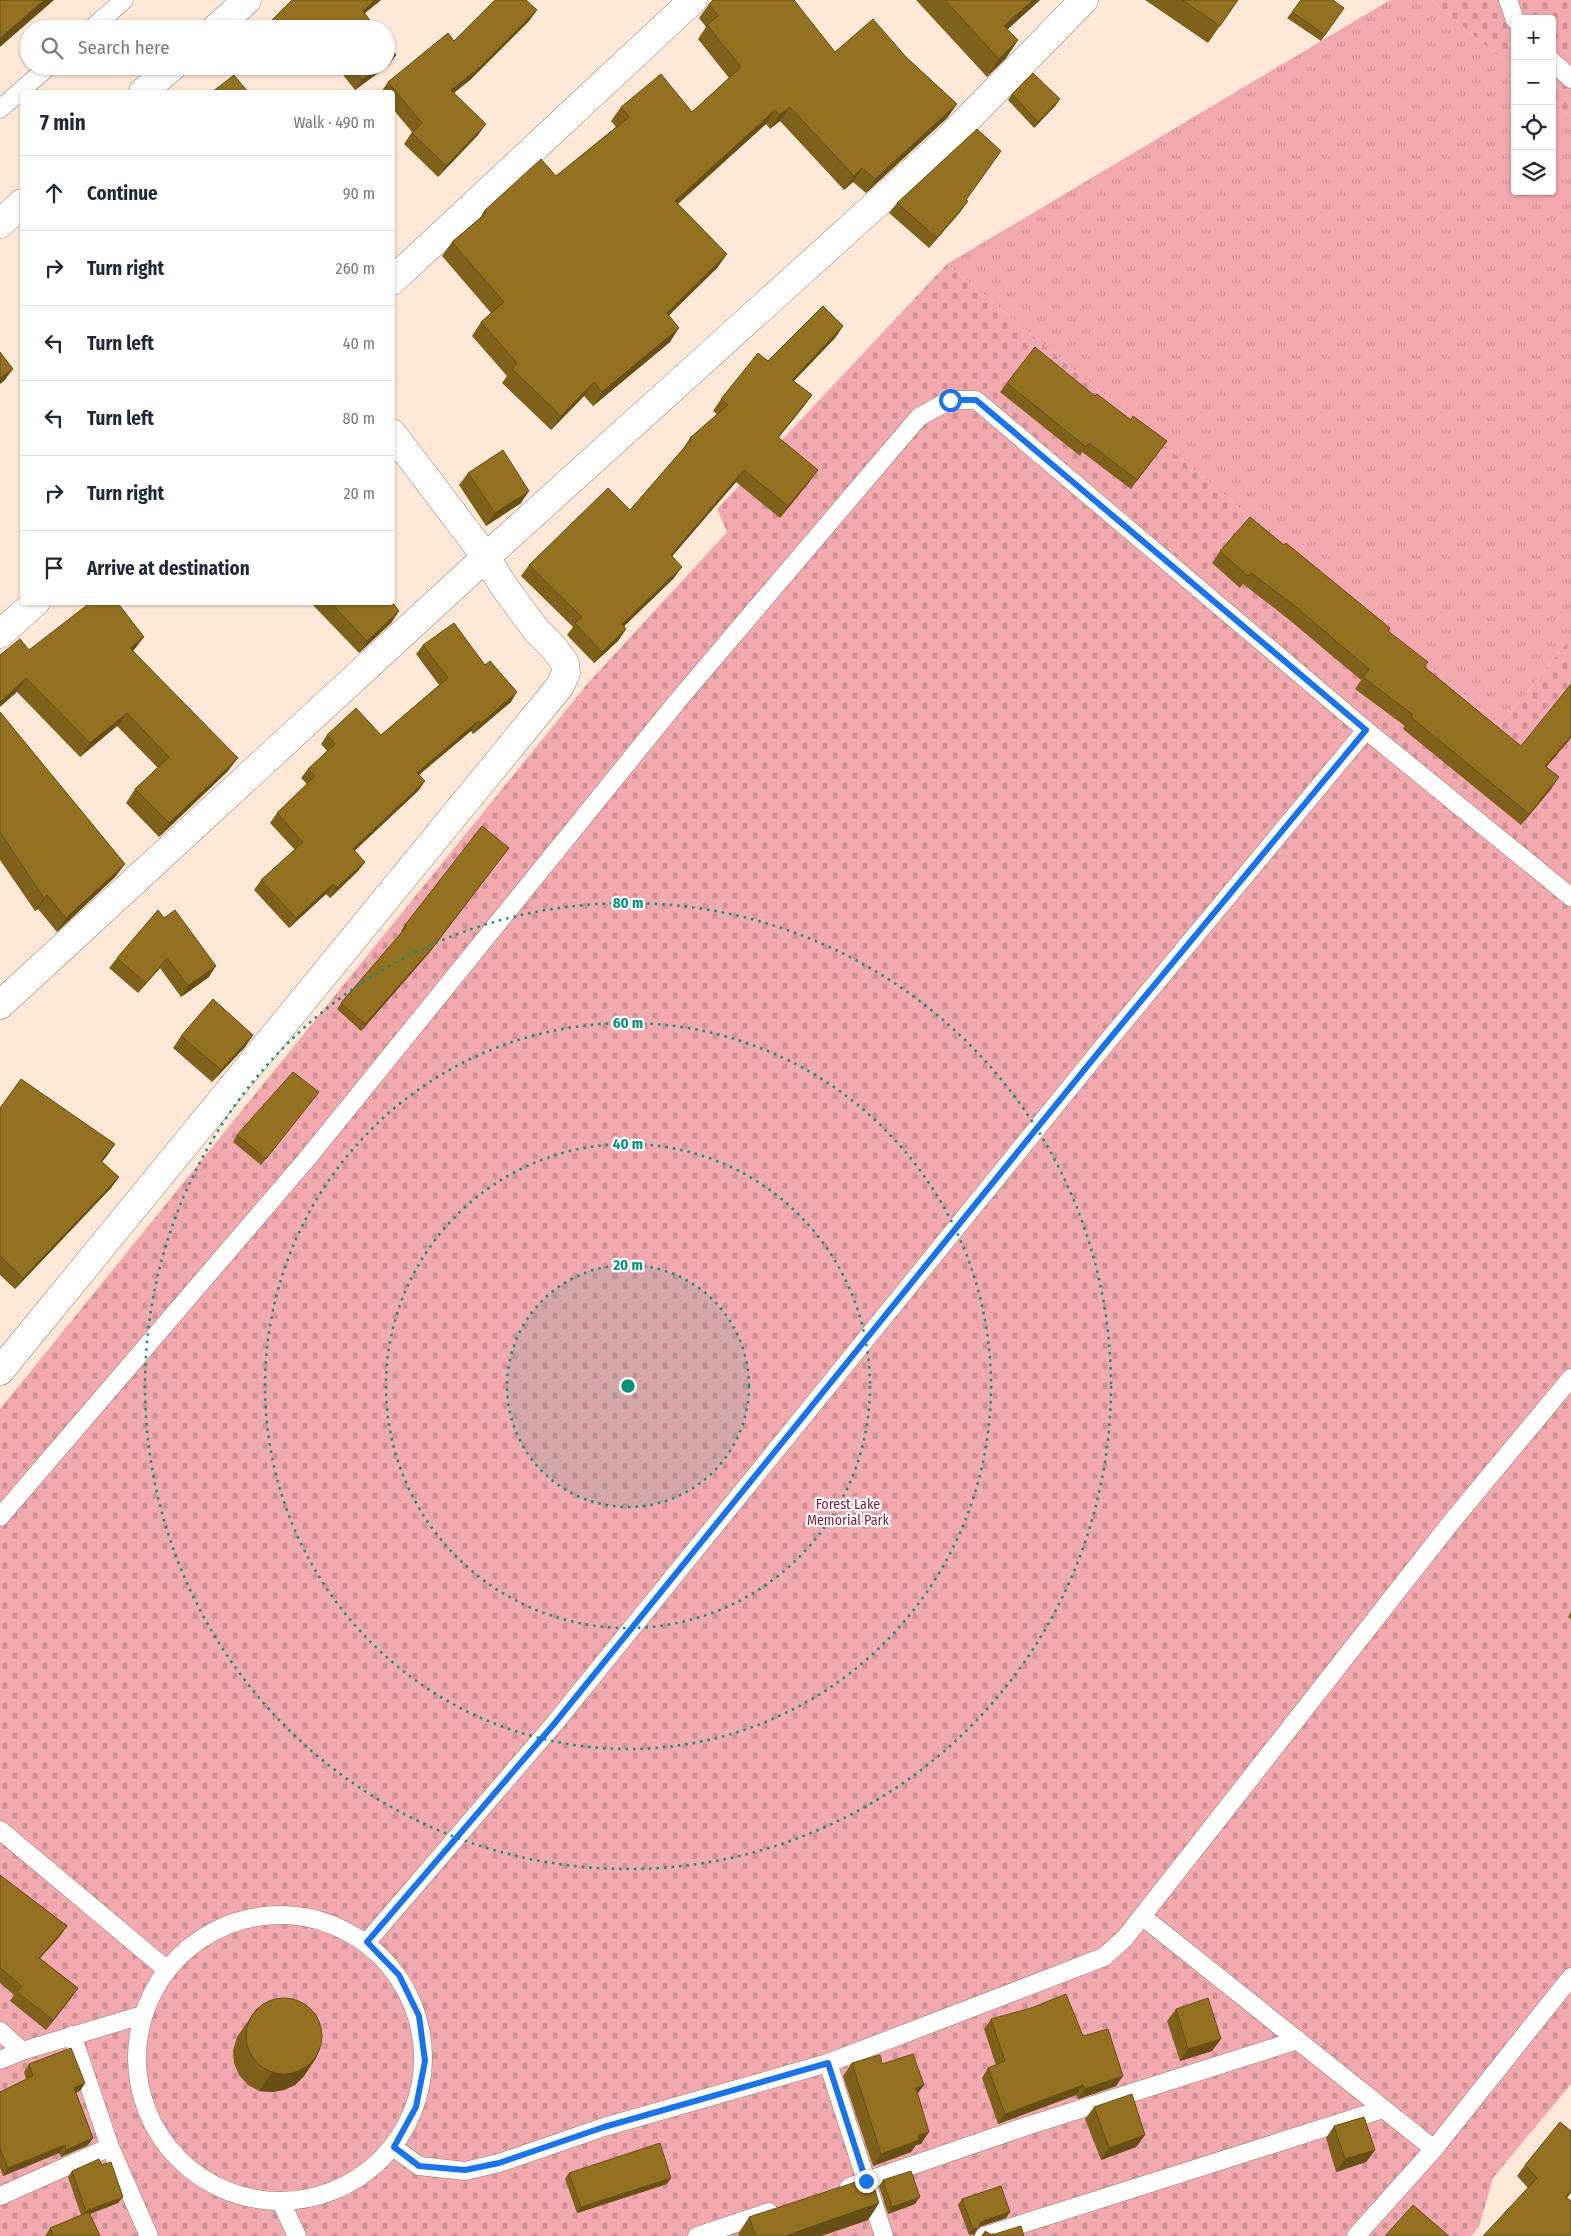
<!DOCTYPE html>
<meta charset="utf-8">
<style>
:root{--surface:#fff;--page:#f2f2f3;--text:#1f2937;--muted:#747a83;--line:#e0e1e3}
body{margin:0;font-family:"Fira Sans Condensed",sans-serif;background:var(--page);color:var(--text)}
.controls{position:absolute;right:15px;top:15px;display:grid;overflow:hidden;border-radius:5px;box-shadow:0 1px 4px #0004}
.controls button{width:45px;height:45px;display:grid;place-items:center;padding:0;border:0;border-bottom:1px solid var(--line);background:var(--surface);color:var(--text);font:25px sans-serif}
.stop{position:absolute;width:15px;height:15px;margin:-11px;border:4px solid #1a73e8;border-radius:50%;background:#fff}
.stop.end{background:#1a73e8;border-color:#fff;box-shadow:0 1px 5px #0008}
.list{margin:0;padding:0;list-style:none}
h2{display:flex;justify-content:space-between;align-items:center;height:65px;margin:0;padding:0 20px;font-size:21px}
h2 small{font-size:16px;font-weight:400;color:var(--muted)}
.list li{display:grid;grid-template-columns:32px 1fr auto;gap:15px;align-items:center;box-sizing:border-box;height:75px;padding:0 20px;border-top:1px solid var(--line)}
.list b{display:block;font-size:19px;white-space:nowrap}
.list em{font-size:16px;font-style:normal;color:var(--muted)}
.icon{flex:none;width:28px;height:28px;fill:none;stroke:currentColor;stroke-width:2;stroke-linecap:round;stroke-linejoin:round}
.map{position:relative;flex:none;width:1571px;height:2236px;overflow:hidden}
.search{position:absolute;background:var(--surface);box-shadow:0 1px 4px #0004;left:20px;top:20px;width:375px;height:55px;display:flex;align-items:center;gap:12px;box-sizing:border-box;padding:0 18px;border-radius:28px;color:var(--muted);font-size:19px}
.panel{position:absolute;background:var(--surface);box-shadow:0 1px 4px #0004;left:20px;top:90px;width:375px;height:515px;border-radius:5px}
.map>svg:first-child{display:block}
.grass{fill:url(#grass-tufts)}
.cemetery{fill:url(#cemetery-stones)}
.lines{fill:none;stroke-linecap:round;stroke-linejoin:round}
.service-casing{stroke:#967f6c;stroke-width:19}
.minor-casing{stroke:#967f6c;stroke-width:29}
.service{stroke:#fff;stroke-width:18}
.minor{stroke:#fff;stroke-width:28}
.wall{fill:#7f611c}
.shaded-wall{fill:#684f16}
.building{fill:#947120;stroke:#684f16}
.route{stroke:#1a73e8;stroke-width:6}
.ring{fill:none;stroke:#0d917a;stroke-width:2.5;stroke-dasharray:2.5 5}
.labels{text-anchor:middle;dominant-baseline:central;stroke-width:4.5;stroke-linejoin:round;paint-order:stroke}
.park-label{font-size:14px;fill:#7e1a2f;stroke:#fff}
.centre{fill:#0d917a;stroke:#fff;stroke-width:2.5}
.ring-label{font-size:15px;text-anchor:middle;font-weight:bold;fill:#0d917a;stroke:#fff;stroke-width:4.5;stroke-linejoin:round;paint-order:stroke}
</style>
<div class="map">
<svg width="1571" height="2236" viewBox="0 0 1571 2236">
<defs>
<pattern id="grass-tufts" width="24" height="20" patternUnits="userSpaceOnUse" patternTransform="scale(1.25)"><rect width="24" height="20" fill="#f1a8ae"/><path d="M3 7l-1-3M5 7V3M7 7l1-3M15 17l-1-3M17 17v-4M19 17l1-3" fill="none" stroke="#ce9094"/></pattern>
<pattern id="cemetery-stones" width="16" height="16" patternUnits="userSpaceOnUse" patternTransform="scale(1.25)"><rect width="16" height="16" fill="#f1a8ae"/><path d="M2 7V4a2 2 0 0 1 4 0v3zM10 15v-3a2 2 0 0 1 4 0v3z" fill="#ce9094"/></pattern>
</defs>
<rect width="100%" height="100%" fill="#fee9d9"/>
<!-- grass -->
<polygon class="grass" points="1390,0 1431,0 1515,70 1515,191 1552,191 1552,102 1571,117 1571,638 1500,725 947,264"/>
<!-- cemetery -->
<g class="cemetery">
<polygon points="1431,0 1571,0 1571,117 1552,102 1552,19 1515,19 1515,70"/>
<polygon points="947,264 1500,725 1571,638 1571,2084 1493,2178 1479,2227 1471,2236 0,2236 0,1409 588,683 727,532 717,509"/>
</g>
<g class="lines">
<!-- service casing -->
<g class="service-casing">
<g id="service">
<polyline points="1508,0 1515,20"/>
<polyline points="91,29 124,0"/>
<polyline points="1552,61 1571,79"/>
<polyline points="0,109 49,66"/>
<polyline points="0,1517 306,1160 680,698 919,417 950,400 976,400 1366,730 1571,897"/>
<polyline points="0,1830 166,1969"/>
<circle cx="280" cy="2058" r="143"/>
<polyline points="1143,1917 1434,2149"/>
<polyline points="367,1942 554,1724 1102,1048 1366,730"/>
<polyline points="0,2031 22,2051"/>
<polyline points="72,2035 110,2147 149,2236"/>
<polyline points="0,2060 22,2051 142,2015"/>
<polyline points="828,2063 884,2236"/>
<polyline points="393,2147 419,2166 465,2171 499,2163 604,2127 828,2063 1104,1957 1125,1938 1453,1520 1571,1378"/>
<polyline points="849,2187 1027,2126 1298,2040"/>
<polyline points="0,2196 110,2147"/>
<polyline points="281,2202 297,2236"/>
<polyline points="697,2236 769,2212"/>
<polyline points="984,2236 1383,2109"/>
<polyline points="1356,2236 1434,2149 1571,1977"/>
</g>
</g>
<!-- minor casing -->
<g class="minor-casing">
<g id="minor">
<polyline points="215,29 247,0"/>
<polyline points="143,92 173,66"/>
<polyline points="0,224 22,203"/>
<polyline points="392,281 693,0"/>
<polyline points="0,634 36,602"/>
<polyline points="0,1005 486,557 944,143 1084,0"/>
<polyline points="0,1371 560,686 566,673 565,663 554,648 536,630 503,585 486,557 392,433"/>
</g>
</g>
<!-- service -->
<use href="#service" class="service"/>
<!-- minor -->
<use href="#minor" class="minor"/>
</g>
<!-- wall -->
<g class="wall">
<polygon points="381,0 365,13 376,29 265,29 271,21"/>
<polygon points="916,0 1040,0 1007,30 1018,40 1006,58 987,77"/>
<polygon points="1145,0 1238,0 1208,43"/>
<polygon points="709,4 835,52 906,57 957,104 947,118 866,193 853,182 844,190 780,121 770,129 766,124 678,204 727,254 717,268 669,315 670,342 593,406 584,396 551,430 502,383 507,376 472,336 481,322 491,313 442,256 452,242 480,218 484,211 556,176 616,127 611,121 621,107 692,112 729,78 698,39 706,27 699,18"/>
<polygon points="1344,8 1321,41 1287,18 1292,12"/>
<polygon points="537,10 529,21 470,80 454,93 478,135 438,177 404,144 412,132 392,108 392,92 381,92 388,82 454,41"/>
<polygon points="396,55 389,65 355,90 336,66 386,66"/>
<polygon points="1012,94 1056,105 1034,128 1008,100"/>
<polygon points="897,203 961,211 929,248 889,213"/>
<polygon points="843,326 835,338 794,381 812,395 804,406 779,437 810,481 780,518 736,482 672,556 674,578 624,626 626,629 618,641 594,663 567,635 573,627 521,576 529,565 630,510 682,450 690,438 717,414 713,411 721,399 768,361"/>
<polygon points="1007,383 1095,396 1131,420 1167,441 1131,489 1082,452 1080,456 1000,392"/>
<polygon points="468,473 521,503 486,526 459,485"/>
<polygon points="1284,545 1388,631 1425,667 1546,767 1551,789 1521,825 1403,729 1405,726 1355,689 1361,680 1287,618 1243,584 1240,588 1212,563 1220,551"/>
<polygon points="310,602 392,602 399,611 391,623 359,653"/>
<polygon points="423,645 511,702 473,734 471,731 419,775 425,781 418,791 354,851 365,862 358,871 330,898 326,894 289,928 254,890 261,880 295,850 270,823 277,813 307,784 301,778 308,769 327,751 321,744 327,735 381,735 439,685 416,654"/>
<polygon points="29,650 134,650 133,651 228,771 159,837 126,803 135,789 158,768 117,726 80,757 17,692"/>
<polygon points="0,712 125,864 115,877 57,932 38,909 35,911 0,860"/>
<polygon points="504,854 429,953 361,1031 337,1009 341,1003 402,932 401,931 405,925"/>
<polygon points="164,918 209,977 181,997 160,968 138,993 109,968 117,958"/>
<polygon points="253,1035 245,1047 212,1082 173,1048 181,1036"/>
<polygon points="314,1098 261,1165 233,1142 237,1135"/>
<polygon points="0,1108 115,1144 102,1162 119,1177 111,1188 15,1289 0,1275"/>
<polygon points="1571,1612 1571,1619 1568,1617"/>
<polygon points="0,1875 67,1926 60,1936 40,1958 78,1988 71,1998 46,2030 10,2001 14,1995 0,1983"/>
<polygon points="257,2008 316,2058 304,2076 295,2085 284,2090 272,2092 259,2091 248,2085 239,2075 234,2063 233,2050 237,2037"/>
<polygon points="1176,2009 1221,2039 1212,2051 1180,2061 1167,2021"/>
<polygon points="991,2019 1083,2036 1116,2086 1078,2099 1076,2095 998,2124 982,2078 988,2068 996,2065 984,2029"/>
<polygon points="852,2063 882,2064 918,2094 921,2144 916,2145 911,2152 873,2166 843,2076"/>
<polygon points="29,2064 85,2083 80,2091 76,2092 93,2138 88,2145 61,2157 59,2153 3,2176 0,2168 0,2092 26,2079 24,2072"/>
<polygon points="1094,2107 1145,2135 1136,2147 1101,2160 1085,2119"/>
<polygon points="1334,2126 1375,2150 1366,2162 1336,2172 1326,2138"/>
<polygon points="1571,2131 1571,2193 1567,2198 1570,2203 1528,2188 1517,2176 1525,2165"/>
<polygon points="72,2171 118,2203 90,2214 100,2236 45,2236 50,2228 81,2215 68,2177"/>
<polygon points="569,2173 667,2184 577,2213 565,2179"/>
<polygon points="883,2180 915,2204 888,2214 879,2186"/>
<polygon points="962,2199 1006,2218 981,2226 979,2227 974,2236 973,2234 969,2235 958,2205"/>
<polygon points="879,2203 868,2220 821,2236 739,2236 738,2234 749,2217"/>
<polygon points="985,2231 990,2234 1024,2236 981,2236"/>
</g>
<!-- shaded-wall -->
<g class="shaded-wall">
<polygon points="44,0 54,0 0,47 0,38"/>
<polygon points="375,0 381,0 355,21 363,11"/>
<polygon points="1033,0 1040,0 991,44 1004,26"/>
<polygon points="537,10 529,21 470,80 443,101 451,90"/>
<polygon points="1018,40 1006,58 987,77 999,59"/>
<polygon points="396,55 389,65 355,90 362,80 381,66 386,66 386,62"/>
<polygon points="1060,99 1056,105 1034,128 1038,122"/>
<polygon points="957,104 947,118 866,193 875,179"/>
<polygon points="790,107 780,121 770,129 779,115"/>
<polygon points="775,110 766,124 665,215 675,201"/>
<polygon points="486,124 478,135 438,177 446,166"/>
<polygon points="862,168 853,182 844,190 854,176"/>
<polygon points="968,201 961,211 929,248 937,238"/>
<polygon points="727,254 717,268 657,327 667,313"/>
<polygon points="843,326 835,338 784,391 792,380"/>
<polygon points="679,328 670,342 593,406 602,392"/>
<polygon points="13,369 4,381 0,384 0,378"/>
<polygon points="594,382 584,396 551,430 561,416"/>
<polygon points="812,395 804,406 770,448 778,437"/>
<polygon points="744,470 736,482 663,567 671,555"/>
<polygon points="818,470 810,481 780,518 788,506"/>
<polygon points="529,491 521,503 486,526 495,513"/>
<polygon points="682,567 674,578 614,636 622,624"/>
<polygon points="399,611 391,623 359,653 367,641"/>
<polygon points="626,629 618,641 594,663 602,652"/>
<polygon points="144,637 134,650 120,661 130,648"/>
<polygon points="26,678 17,692 0,707 0,702"/>
<polygon points="517,692 511,702 473,734 480,724"/>
<polygon points="127,713 117,726 80,757 90,743"/>
<polygon points="478,721 471,731 410,782 417,773"/>
<polygon points="1571,736 1571,738 1537,778 1545,766"/>
<polygon points="238,758 228,771 159,837 169,823"/>
<polygon points="1559,777 1551,789 1521,825 1529,814"/>
<polygon points="425,781 418,791 346,859 353,849"/>
<polygon points="504,854 429,953 361,1031 365,1024"/>
<polygon points="365,862 358,871 330,898 336,888"/>
<polygon points="125,864 115,877 57,932 66,918"/>
<polygon points="333,884 326,894 289,928 296,918"/>
<polygon points="47,895 38,909 35,911 44,898"/>
<polygon points="167,958 160,968 138,993 146,983"/>
<polygon points="216,966 209,977 181,997 188,986"/>
<polygon points="253,1035 245,1047 212,1082 221,1070"/>
<polygon points="115,1144 107,1156 93,1172 101,1161"/>
<polygon points="119,1177 111,1188 15,1289 23,1278"/>
<polygon points="67,1926 60,1936 32,1967 39,1958"/>
<polygon points="78,1988 71,1998 46,2030 53,2020"/>
<polygon points="1221,2039 1212,2051 1180,2061 1188,2049"/>
<polygon points="316,2058 304,2076 295,2085 284,2090 272,2092 259,2091 272,2073"/>
<polygon points="1123,2076 1116,2086 1078,2099 1085,2089"/>
<polygon points="85,2083 80,2091 69,2095 74,2088"/>
<polygon points="924,2085 915,2097 916,2088"/>
<polygon points="1083,2085 1076,2095 998,2124 1005,2114"/>
<polygon points="929,2132 921,2144 916,2145 911,2152 873,2166 881,2154 918,2135"/>
<polygon points="1145,2135 1136,2147 1101,2160 1109,2148"/>
<polygon points="93,2138 88,2145 61,2157 66,2150"/>
<polygon points="65,2145 59,2153 3,2176 8,2168"/>
<polygon points="1375,2150 1366,2162 1336,2172 1345,2159"/>
<polygon points="671,2178 667,2184 577,2213 581,2207"/>
<polygon points="123,2197 118,2203 81,2217 86,2211"/>
<polygon points="920,2197 915,2204 888,2214 892,2207"/>
<polygon points="879,2203 868,2220 821,2236 785,2236"/>
<polygon points="1010,2212 1006,2218 981,2226 977,2229 973,2234 969,2235 973,2229 985,2220"/>
</g>
<!-- building -->
<g class="building">
<polygon points="0,0 44,0 0,38"/>
<polygon points="292,0 375,0 363,11 376,29 323,29 320,26 317,29 278,29 271,21"/>
<polygon points="495,0 526,0 537,10 478,69 451,90 486,124 446,166 412,133 422,123 388,82 448,33 454,41"/>
<polygon points="713,0 794,0 835,52 873,19 906,57 957,104 875,179 862,168 854,176 790,107 779,115 775,110 675,201 727,254 667,313 679,328 602,392 594,382 561,416 512,369 517,363 481,322 504,302 452,242 486,213 484,211 541,159 556,176 629,117 621,107 661,74 692,112 741,67 707,25 718,16 709,4"/>
<polygon points="945,0 1033,0 1004,26 1018,40 999,59"/>
<polygon points="1182,0 1238,0 1220,26"/>
<polygon points="1301,0 1333,0 1344,8 1325,35 1292,12"/>
<polygon points="386,42 396,55 386,62"/>
<polygon points="351,66 381,66 362,80"/>
<polygon points="1033,73 1060,99 1038,122 1012,94"/>
<polygon points="234,75 248,92 212,92"/>
<polygon points="977,129 1001,151 966,200 968,201 937,238 897,203"/>
<polygon points="823,306 843,326 792,380 812,395 778,437 818,470 788,506 744,470 671,555 682,567 622,624 626,629 602,652 575,623 582,617 529,565 608,488 630,510 691,440 690,438 728,405 721,399 758,353 768,361"/>
<polygon points="1035,347 1095,396 1097,394 1131,420 1133,416 1167,441 1137,480 1089,443 1086,447 1007,383"/>
<polygon points="0,352 13,369 0,378"/>
<polygon points="503,450 529,491 495,513 468,473"/>
<polygon points="1250,517 1284,545 1286,543 1390,628 1388,631 1428,662 1424,667 1521,746 1571,684 1571,736 1545,766 1559,777 1529,814 1411,717 1413,715 1363,677 1369,669 1295,606 1251,573 1248,576 1220,551"/>
<polygon points="91,602 117,602 144,637 130,648 238,758 169,823 135,789 169,757 127,713 90,743 26,678 0,702 0,655 20,639 29,650"/>
<polygon points="330,602 392,602 399,611 367,641"/>
<polygon points="454,623 485,665 490,661 517,692 480,724 478,721 417,773 425,781 353,849 365,862 336,888 333,884 296,918 261,880 303,842 277,813 315,776 308,769 335,744 327,735 356,708 381,735 448,678 423,645"/>
<polygon points="0,712 125,864 66,918 47,895 44,898 0,832"/>
<polygon points="482,826 509,848 433,947 365,1024 341,1003 407,926 405,925"/>
<polygon points="158,910 164,918 175,910 216,966 188,986 167,958 146,983 117,958"/>
<polygon points="213,999 253,1035 221,1070 181,1036"/>
<polygon points="293,1072 319,1092 266,1159 237,1135"/>
<polygon points="21,1079 115,1144 101,1161 119,1177 23,1278 0,1256 0,1108"/>
<polygon points="0,1875 67,1926 39,1958 78,1988 53,2020 17,1992 22,1986 0,1968"/>
<polygon points="1066,1994 1083,2036 1108,2029 1123,2076 1085,2089 1083,2085 1005,2114 988,2068 1005,2061 991,2019 1031,2008"/>
<circle cx="284" cy="2036" r="38"/>
<polygon points="1208,1998 1221,2039 1188,2049 1176,2009"/>
<polygon points="71,2048 85,2083 74,2088 93,2138 66,2150 65,2145 8,2168 0,2148 0,2092 33,2076 29,2064"/>
<polygon points="913,2054 924,2085 916,2088 929,2132 918,2135 919,2140 881,2154 852,2063 880,2055 882,2064"/>
<polygon points="1132,2094 1145,2135 1109,2148 1094,2107"/>
<polygon points="1364,2117 1375,2150 1345,2159 1334,2126"/>
<polygon points="1560,2122 1571,2131 1571,2191 1566,2197 1571,2201 1570,2203 1571,2204 1571,2236 1483,2236 1537,2178 1525,2165"/>
<polygon points="660,2143 671,2178 581,2207 569,2173"/>
<polygon points="99,2159 102,2165 111,2162 123,2197 86,2211 72,2171"/>
<polygon points="911,2171 920,2197 892,2207 883,2180"/>
<polygon points="871,2177 879,2203 785,2236 756,2236 749,2217"/>
<polygon points="1001,2186 1010,2212 985,2220 980,2223 978,2229 977,2228 973,2229 962,2199"/>
<polygon points="1413,2205 1449,2236 1385,2236"/>
<polygon points="89,2212 100,2236 54,2236 50,2228"/>
<polygon points="1021,2226 1024,2236 986,2236 985,2231 990,2234 995,2234"/>
</g>
<g class="lines">
<!-- route -->
<polyline class="route" points="866,2181 828,2063 604,2127 499,2163 465,2170 419,2166 394,2147 416,2107 425,2061 419,2016 399,1975 367,1942 554,1724 1102,1048 1366,730 976,400 950,400"/>
</g>
<!-- distance rings -->
<circle cx="628" cy="1386" r="121" fill="#0d917a" fill-opacity=".12"/>
<g class="ring">
<circle cx="628" cy="1386" r="121"/>
<circle cx="628" cy="1386" r="242"/>
<circle cx="628" cy="1386" r="363"/>
<circle cx="628" cy="1386" r="483"/>
</g>
<g class="labels">
<!-- park labels -->
<g class="park-label">
<text x="848" y="1504">Forest Lake<tspan x="848" dy="16">Memorial Park</tspan></text>
</g>
</g>
<circle cx="628" cy="1386" r="8" class="centre"/>
<g class="ring-label">
<text x="628" y="908">80 m</text>
<text x="628" y="1028">60 m</text>
<text x="628" y="1149">40 m</text>
<text x="628" y="1270">20 m</text>
</g>
</svg>
<div class="controls">
<button>+</button>
<button>−</button>
<button><svg class="icon" aria-label="locate" viewBox="0 0 24 24"><circle cx="12" cy="12" r="6"/><path d="M12 2v4M12 18v4M2 12h4M18 12h4"/></svg></button>
<button><svg class="icon" aria-label="layers" viewBox="0 0 24 24"><path d="M12 4l9 5-9 5-9-5zM3 14l9 5 9-5"/></svg></button>
</div>
<div class="stop" style="left:950px;top:400px"></div>
<div class="stop end" style="left:866px;top:2181px"></div>
<div class="search"><svg class="icon" aria-label="search" viewBox="0 0 24 24"><circle cx="10" cy="10" r="6"/><path d="M15 15l6 6"/></svg>Search here</div>
<section class="panel">
<h2>7 min<small>Walk · 490 m</small></h2>
<ul class="list">
<li><svg class="icon" aria-label="ahead" viewBox="0 0 24 24"><path d="M12 20V5M6 11l6-6 6 6"/></svg><div><b>Continue</b></div><em>90 m</em></li>
<li><svg class="icon" aria-label="right" viewBox="0 0 24 24"><path d="M7 20v-9h11M14 6l5 5-5 5"/></svg><div><b>Turn right</b></div><em>260 m</em></li>
<li><svg class="icon" aria-label="left" viewBox="0 0 24 24"><path d="M17 20v-9H6M10 6l-5 5 5 5"/></svg><div><b>Turn left</b></div><em>40 m</em></li>
<li><svg class="icon" aria-label="left" viewBox="0 0 24 24"><path d="M17 20v-9H6M10 6l-5 5 5 5"/></svg><div><b>Turn left</b></div><em>80 m</em></li>
<li><svg class="icon" aria-label="right" viewBox="0 0 24 24"><path d="M7 20v-9h11M14 6l5 5-5 5"/></svg><div><b>Turn right</b></div><em>20 m</em></li>
<li><svg class="icon" aria-label="arrive" viewBox="0 0 24 24"><path d="M6 21V4h12l-3 4 3 4H6"/></svg><div><b>Arrive at destination</b></div></li>
</ul>
</section>
</div>
